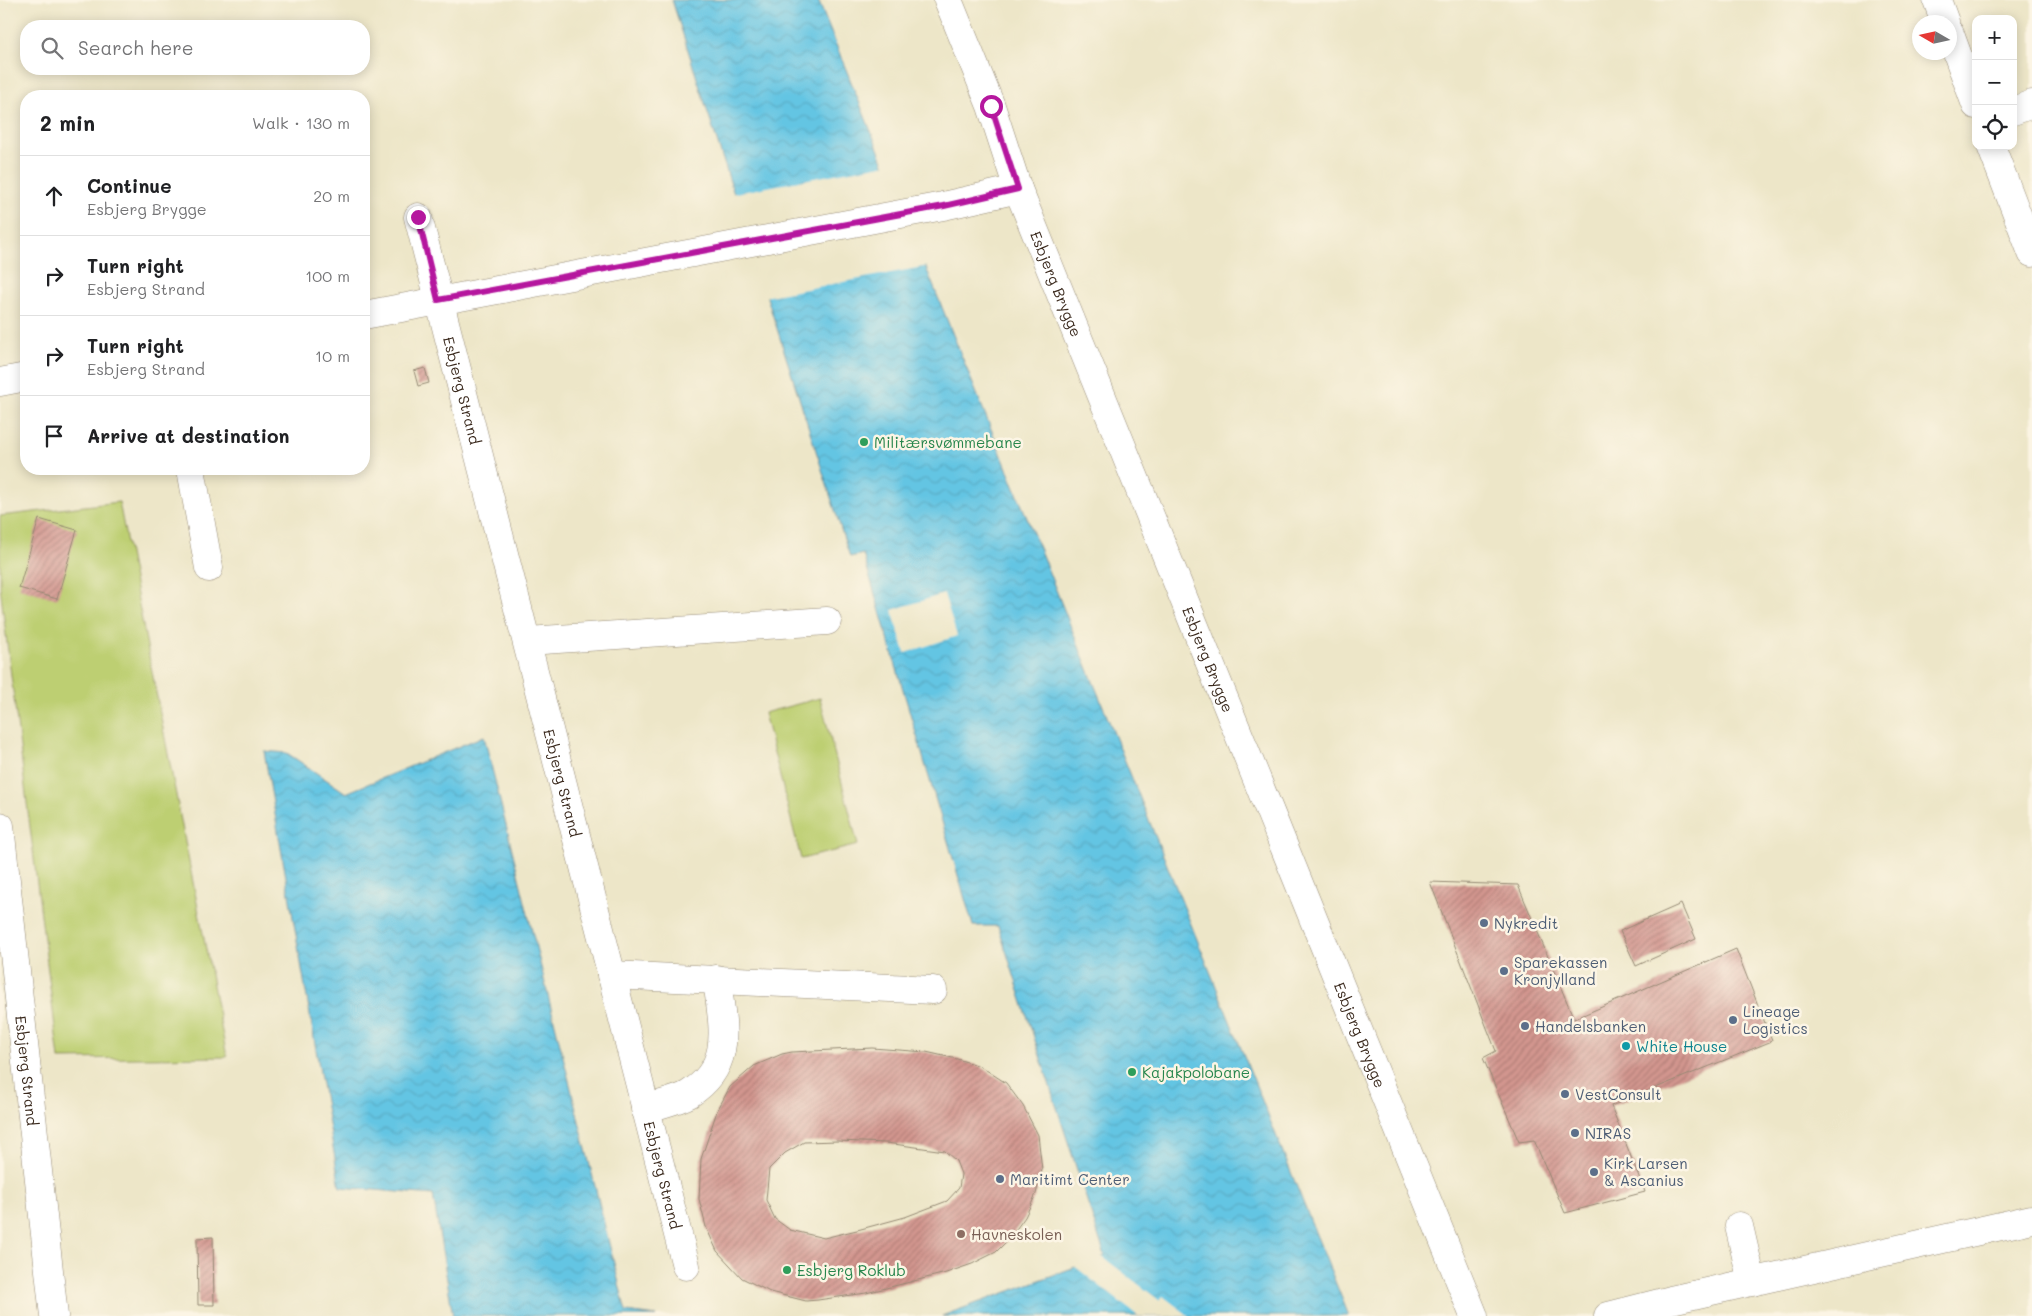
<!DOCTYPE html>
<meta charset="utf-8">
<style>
:root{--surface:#fff;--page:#f2f2f2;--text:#202124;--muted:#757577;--line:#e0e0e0}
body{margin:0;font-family:Mali,sans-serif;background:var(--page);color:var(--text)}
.controls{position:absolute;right:15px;top:15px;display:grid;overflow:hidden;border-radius:10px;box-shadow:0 2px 12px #0003}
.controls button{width:45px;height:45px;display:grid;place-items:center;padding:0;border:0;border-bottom:1px solid var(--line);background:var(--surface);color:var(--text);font:25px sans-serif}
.compass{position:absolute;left:1912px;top:15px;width:45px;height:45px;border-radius:50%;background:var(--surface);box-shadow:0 2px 12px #0003;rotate:279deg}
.stop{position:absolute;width:15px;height:15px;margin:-11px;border:4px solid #b5179e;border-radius:50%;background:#fff}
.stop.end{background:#b5179e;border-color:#fff;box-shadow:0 1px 5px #0008}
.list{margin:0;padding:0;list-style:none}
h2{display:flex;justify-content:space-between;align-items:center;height:65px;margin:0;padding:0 20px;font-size:21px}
h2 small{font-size:16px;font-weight:400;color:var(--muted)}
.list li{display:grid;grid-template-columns:32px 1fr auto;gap:15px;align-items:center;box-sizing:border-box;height:80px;padding:0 20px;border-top:1px solid var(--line)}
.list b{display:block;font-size:19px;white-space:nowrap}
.list p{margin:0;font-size:16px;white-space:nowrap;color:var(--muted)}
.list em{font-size:16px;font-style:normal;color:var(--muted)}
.icon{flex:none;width:28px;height:28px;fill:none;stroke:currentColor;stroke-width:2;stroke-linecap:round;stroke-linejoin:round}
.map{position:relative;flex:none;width:2032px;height:1316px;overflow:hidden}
.search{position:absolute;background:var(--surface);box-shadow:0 2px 12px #0003;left:20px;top:20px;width:350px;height:55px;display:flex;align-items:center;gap:12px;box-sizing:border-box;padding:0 18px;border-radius:20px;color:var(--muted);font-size:19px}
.panel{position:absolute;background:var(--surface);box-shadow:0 2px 12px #0003;left:20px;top:90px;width:350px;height:385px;border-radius:20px}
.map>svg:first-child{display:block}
.park{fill:#bdcf72;stroke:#7c7c48}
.water{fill:url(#water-waves);stroke:#507880}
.pier{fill:#ede6c8}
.building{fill:url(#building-hatch);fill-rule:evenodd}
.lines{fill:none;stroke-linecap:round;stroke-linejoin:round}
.minor-casing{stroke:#948873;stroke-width:29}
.minor{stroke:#fff;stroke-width:28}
.route{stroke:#b5179e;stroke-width:6}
.leisure-dot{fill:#2e9e5b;stroke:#fcf5e5;stroke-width:2}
.service-dot{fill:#5c6f8a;stroke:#fcf5e5;stroke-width:2}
.culture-dot{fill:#0f9aa8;stroke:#fcf5e5;stroke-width:2}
.education-dot{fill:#8d6e63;stroke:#fcf5e5;stroke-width:2}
.labels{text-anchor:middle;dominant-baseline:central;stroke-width:5;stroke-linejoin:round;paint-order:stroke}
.street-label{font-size:15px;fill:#3b2a1e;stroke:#fcf5e5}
.leisure-label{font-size:15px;fill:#27864d;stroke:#fcf5e5;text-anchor:start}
.service-label{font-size:15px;fill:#4e5e75;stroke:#fcf5e5;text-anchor:start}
.culture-label{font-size:15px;fill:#0d838f;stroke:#fcf5e5;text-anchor:start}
.education-label{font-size:15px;fill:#785e54;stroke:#fcf5e5;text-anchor:start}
</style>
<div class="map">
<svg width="2032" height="1316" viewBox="0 0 2032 1316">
<defs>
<pattern id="water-waves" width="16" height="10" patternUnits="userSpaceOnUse" patternTransform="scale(1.25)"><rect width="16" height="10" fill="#64c5e3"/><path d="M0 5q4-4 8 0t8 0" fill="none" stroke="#58a9c2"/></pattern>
<pattern id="building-hatch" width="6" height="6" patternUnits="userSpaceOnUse" patternTransform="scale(1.25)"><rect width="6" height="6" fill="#d3968f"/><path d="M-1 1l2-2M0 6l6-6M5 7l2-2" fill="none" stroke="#ac7b74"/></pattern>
</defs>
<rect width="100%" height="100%" fill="#fcf5e5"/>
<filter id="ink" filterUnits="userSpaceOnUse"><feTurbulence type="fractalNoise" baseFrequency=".02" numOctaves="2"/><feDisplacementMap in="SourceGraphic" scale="10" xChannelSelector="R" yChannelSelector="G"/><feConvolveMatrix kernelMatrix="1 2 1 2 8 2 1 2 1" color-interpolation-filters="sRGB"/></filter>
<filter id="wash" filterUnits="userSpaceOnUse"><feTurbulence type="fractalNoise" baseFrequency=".0096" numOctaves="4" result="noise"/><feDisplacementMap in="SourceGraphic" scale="20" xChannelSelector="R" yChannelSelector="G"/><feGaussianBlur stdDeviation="1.12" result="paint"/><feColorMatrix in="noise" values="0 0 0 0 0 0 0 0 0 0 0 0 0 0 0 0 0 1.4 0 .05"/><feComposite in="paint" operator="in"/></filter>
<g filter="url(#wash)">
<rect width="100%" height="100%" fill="#ede6c8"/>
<!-- park -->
<g class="park">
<polygon points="119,502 227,1057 59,1059 0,587 0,516"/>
<polygon points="820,698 858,845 801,859 764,713"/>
</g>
<!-- water -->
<g class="water">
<polygon points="672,0 818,0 1349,1316 942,1316 1105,1256 998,926 973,926 863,554 850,557"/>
<polygon points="484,736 626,1312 657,1316 453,1316 433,1195 340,1187 264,751 287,753 346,793"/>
</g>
<!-- pier -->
<g class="pier">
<polygon points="887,164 928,266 764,297 731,194"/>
<polygon points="944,594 957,636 905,653 892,610"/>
<polygon points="1100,1255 1159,1300 1163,1296 1189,1316 1138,1316 1073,1265"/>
</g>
<g id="blocks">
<!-- building -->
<g class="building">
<polygon points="425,368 429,383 418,386 414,371"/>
<polygon points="39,519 77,530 57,599 19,588"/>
<polygon points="1430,882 1518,885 1574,1019 1736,949 1772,1041 1611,1106 1645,1192 1565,1213 1534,1140 1519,1142 1483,1058 1496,1051"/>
<polygon points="1681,904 1696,939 1636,966 1620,931"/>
<path d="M 872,1048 L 926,1052 L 957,1059 L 980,1066 L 1006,1083 L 1023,1106 L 1038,1135 L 1042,1170 L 1036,1194 L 1025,1217 L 1009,1239 L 996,1252 L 972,1264 L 946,1273 L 866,1293 L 818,1300 L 806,1301 L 770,1292 L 742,1278 L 717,1251 L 706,1227 L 699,1199 L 701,1159 L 717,1111 L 730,1087 L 754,1066 L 782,1054 L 792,1052 ZM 838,1141 L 886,1143 L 945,1151 L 956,1161 L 961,1174 L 959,1188 L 947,1201 L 905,1217 L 861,1229 L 824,1238 L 790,1230 L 775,1219 L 766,1200 L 769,1169 L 785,1153 L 804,1142 Z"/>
<polygon points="213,1237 214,1305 198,1305 197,1238"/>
</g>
</g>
</g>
<g filter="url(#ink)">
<use href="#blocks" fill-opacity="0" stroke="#948873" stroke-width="1"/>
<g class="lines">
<!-- minor casing -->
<g class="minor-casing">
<g id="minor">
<path id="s1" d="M 948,0 L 991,106 L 1018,189 L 1474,1316"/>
<polyline points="1937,0 1945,22"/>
<polyline points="1950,34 1976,105"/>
<polyline points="2013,111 2032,104"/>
<polyline points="1991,146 2032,253"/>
<path id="s2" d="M 418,217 L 686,1266"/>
<polyline points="364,315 943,206 1018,189"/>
<polyline points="0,382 26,377"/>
<polyline points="191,469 209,568"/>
<polyline points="528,641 827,621"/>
<path id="s3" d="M 0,826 L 54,1316"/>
<polyline points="611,975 933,990"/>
<path d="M 645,1109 C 659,1104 677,1101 689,1094 C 735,1065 722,1025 717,979"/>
<polyline points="1739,1226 1752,1282"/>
<polyline points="1608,1316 1671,1300 2032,1219"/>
</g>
</g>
<!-- minor -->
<use href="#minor" class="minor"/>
</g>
</g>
<g class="lines" filter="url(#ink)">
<!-- route -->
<polyline class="route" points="418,217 438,300 944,206 1018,189 991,106"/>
</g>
<!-- markers -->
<g class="leisure-dot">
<circle cx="864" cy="442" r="5"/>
<circle cx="1132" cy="1072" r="5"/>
<circle cx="787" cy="1270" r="5"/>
</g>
<g class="service-dot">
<circle cx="1484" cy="923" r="5"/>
<circle cx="1504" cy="971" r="5"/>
<circle cx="1733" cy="1020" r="5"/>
<circle cx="1525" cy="1026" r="5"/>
<circle cx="1565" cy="1094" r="5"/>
<circle cx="1575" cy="1133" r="5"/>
<circle cx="1594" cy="1172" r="5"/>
<circle cx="1000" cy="1179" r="5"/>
</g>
<circle class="culture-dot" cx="1626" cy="1046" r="5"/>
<circle class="education-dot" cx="961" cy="1234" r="5"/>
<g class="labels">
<!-- street labels -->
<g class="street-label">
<text stroke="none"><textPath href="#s1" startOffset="304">Esbjerg Brygge</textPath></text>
<text stroke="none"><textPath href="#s2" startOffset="179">Esbjerg Strand</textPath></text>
<text stroke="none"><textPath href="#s1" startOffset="709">Esbjerg Brygge</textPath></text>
<text stroke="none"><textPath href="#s2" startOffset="584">Esbjerg Strand</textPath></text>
<text stroke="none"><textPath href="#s1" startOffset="1114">Esbjerg Brygge</textPath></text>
<text stroke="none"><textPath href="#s3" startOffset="246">Esbjerg Strand</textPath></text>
<text stroke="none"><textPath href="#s2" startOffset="989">Esbjerg Strand</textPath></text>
</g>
<!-- leisure labels -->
<g class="leisure-label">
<text x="874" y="442">Militærsvømmebane</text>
<text x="1142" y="1072">Kajakpolobane</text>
<text x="797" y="1270">Esbjerg Roklub</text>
</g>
<!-- service labels -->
<g class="service-label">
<text x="1494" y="923">Nykredit</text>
<text x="1514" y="962">Sparekassen<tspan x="1514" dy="17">Kronjylland</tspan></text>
<text x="1743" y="1011">Lineage<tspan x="1743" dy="17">Logistics</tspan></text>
<text x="1535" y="1026">Handelsbanken</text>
<text x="1575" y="1094">VestConsult</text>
<text x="1585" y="1133">NIRAS</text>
<text x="1604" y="1163">Kirk Larsen<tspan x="1604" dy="17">&amp; Ascanius</tspan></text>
<text x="1010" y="1179">Maritimt Center</text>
</g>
<!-- culture labels -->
<g class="culture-label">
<text x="1636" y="1046">White House</text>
</g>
<!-- education labels -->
<g class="education-label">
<text x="971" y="1234">Havneskolen</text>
</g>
</g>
</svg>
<div class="controls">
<button>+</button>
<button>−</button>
<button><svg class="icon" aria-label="locate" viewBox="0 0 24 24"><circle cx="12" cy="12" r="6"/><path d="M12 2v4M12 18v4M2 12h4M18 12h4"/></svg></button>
</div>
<svg class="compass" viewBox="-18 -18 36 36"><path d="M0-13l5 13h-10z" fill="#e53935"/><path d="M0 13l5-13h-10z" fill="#757577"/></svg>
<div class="stop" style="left:991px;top:106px"></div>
<div class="stop end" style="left:418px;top:217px"></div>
<div class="search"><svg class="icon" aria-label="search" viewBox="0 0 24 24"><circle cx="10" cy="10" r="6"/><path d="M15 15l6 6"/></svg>Search here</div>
<section class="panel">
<h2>2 min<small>Walk · 130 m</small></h2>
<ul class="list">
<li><svg class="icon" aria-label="ahead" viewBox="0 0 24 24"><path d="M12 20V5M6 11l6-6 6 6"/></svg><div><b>Continue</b><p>Esbjerg Brygge</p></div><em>20 m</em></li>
<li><svg class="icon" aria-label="right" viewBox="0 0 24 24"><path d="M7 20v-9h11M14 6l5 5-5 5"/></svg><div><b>Turn right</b><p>Esbjerg Strand</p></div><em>100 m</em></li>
<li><svg class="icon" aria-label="right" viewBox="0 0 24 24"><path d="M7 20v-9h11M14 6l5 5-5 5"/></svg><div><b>Turn right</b><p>Esbjerg Strand</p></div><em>10 m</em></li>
<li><svg class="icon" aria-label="arrive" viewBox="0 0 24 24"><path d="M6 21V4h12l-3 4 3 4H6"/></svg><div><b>Arrive at destination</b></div></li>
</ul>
</section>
</div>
